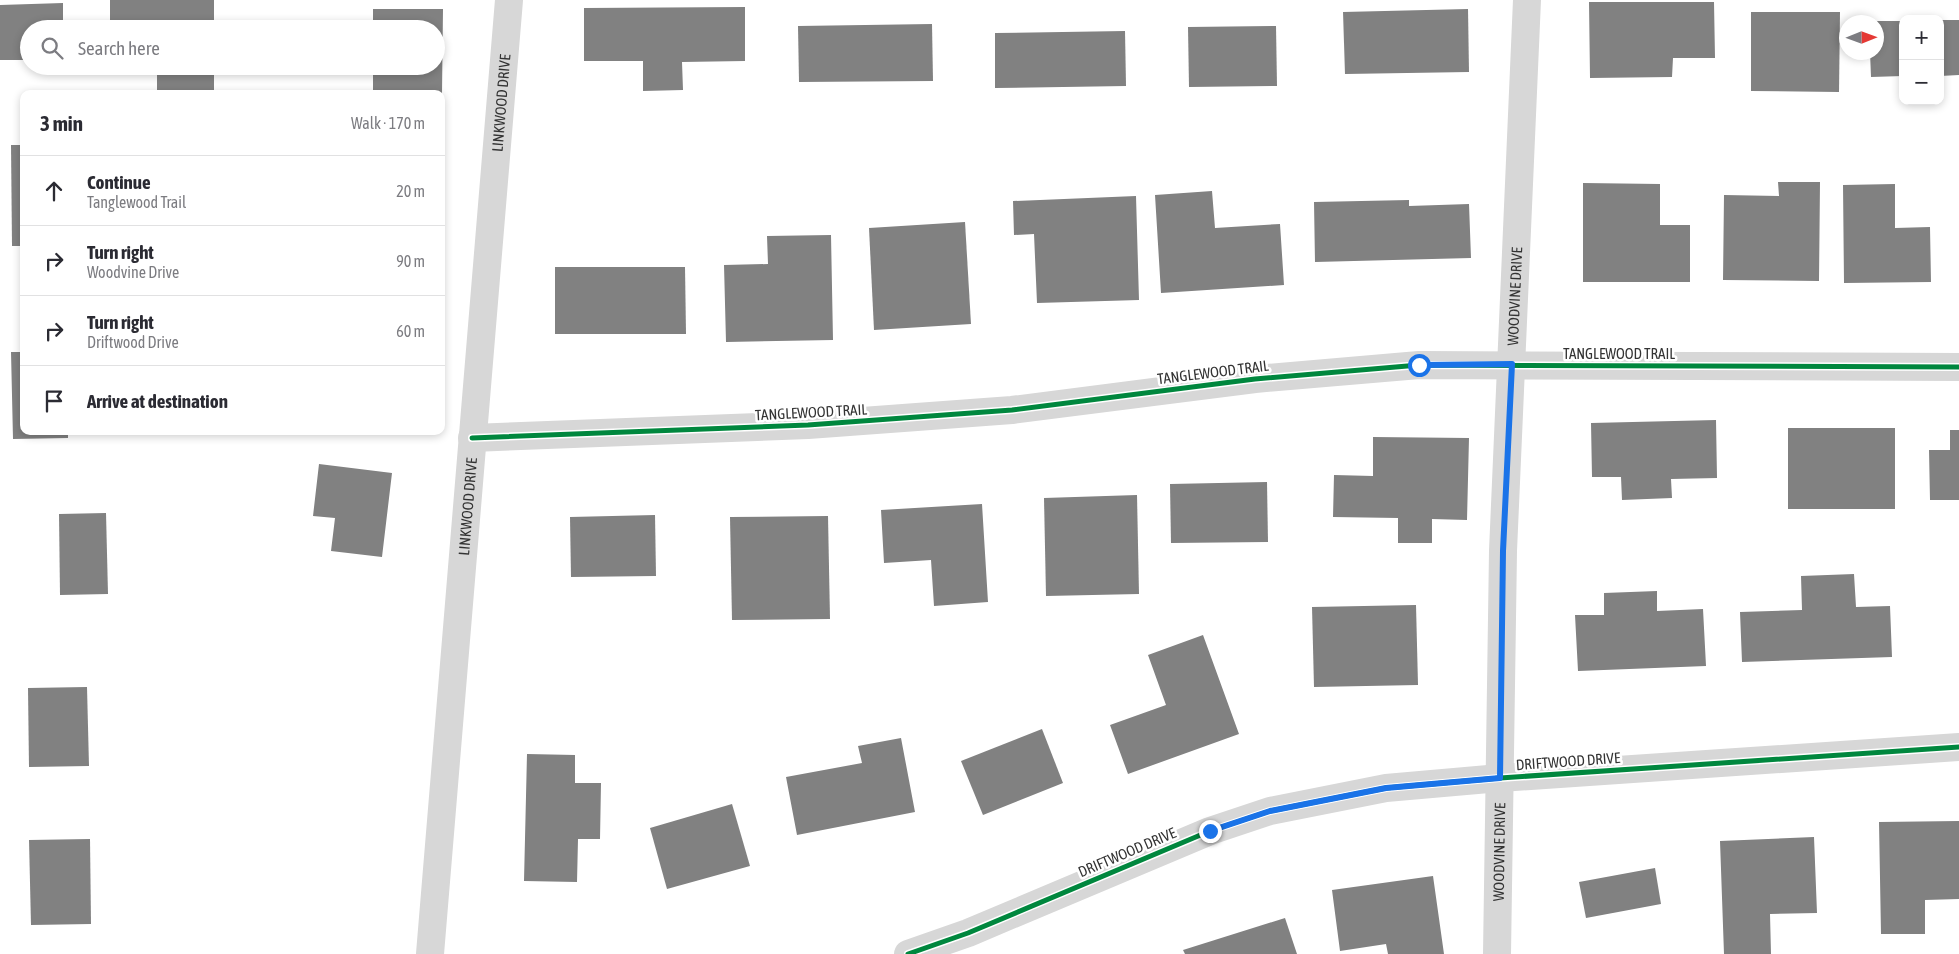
<!DOCTYPE html>
<meta charset="utf-8">
<style>
:root{--surface:#fff;--page:#f7f7f7;--text:#2b2b33;--muted:#7c7c81;--line:#e1e1e2}
body{margin:0;font-family:"Asap Condensed",sans-serif;background:var(--page);color:var(--text)}
.controls{position:absolute;right:15px;top:15px;display:grid;overflow:hidden;border-radius:10px;box-shadow:0 2px 8px #0003}
.controls button{width:45px;height:45px;display:grid;place-items:center;padding:0;border:0;border-bottom:1px solid var(--line);background:var(--surface);color:var(--text);font:25px sans-serif}
.compass{position:absolute;left:1839px;top:15px;width:45px;height:45px;border-radius:50%;background:var(--surface);box-shadow:0 2px 8px #0003;rotate:89deg}
.stop{position:absolute;width:15px;height:15px;margin:-11px;border:4px solid #1a73e8;border-radius:50%;background:#fff}
.stop.end{background:#1a73e8;border-color:#fff;box-shadow:0 1px 5px #0008}
.list{margin:0;padding:0;list-style:none}
h2{display:flex;justify-content:space-between;align-items:center;height:65px;margin:0;padding:0 20px;font-size:21px}
h2 small{font-size:16px;font-weight:400;color:var(--muted)}
.list li{display:grid;grid-template-columns:32px 1fr auto;gap:15px;align-items:center;box-sizing:border-box;height:70px;padding:0 20px;border-top:1px solid var(--line)}
.list b{display:block;font-size:19px;white-space:nowrap}
.list p{margin:0;font-size:16px;white-space:nowrap;color:var(--muted)}
.list em{font-size:16px;font-style:normal;color:var(--muted)}
.icon{flex:none;width:28px;height:28px;fill:none;stroke:currentColor;stroke-width:2;stroke-linecap:round;stroke-linejoin:round}
.map{position:relative;flex:none;width:1959px;height:954px;overflow:hidden}
.search{position:absolute;background:var(--surface);box-shadow:0 2px 8px #0003;left:20px;top:20px;width:425px;height:55px;display:flex;align-items:center;gap:12px;box-sizing:border-box;padding:0 18px;border-radius:28px;color:var(--muted);font-size:19px}
.panel{position:absolute;background:var(--surface);box-shadow:0 2px 8px #0003;left:20px;top:90px;width:425px;height:345px;border-radius:10px}
.map>svg:first-child{display:block}
.building{fill:#818181}
.lines{fill:none;stroke-linecap:round;stroke-linejoin:round}
.street{stroke:#d7d7d7;stroke-width:28}
.cycleway-casing{stroke:#fff;stroke-width:8}
.cycleway{stroke:#00873e;stroke-width:5}
.route{stroke:#1a73e8;stroke-width:6}
.labels{text-anchor:middle;dominant-baseline:central;stroke-width:5;stroke-linejoin:round;paint-order:stroke}
.street-label{font-size:15px;fill:#333;stroke:#fff}
</style>
<div class="map">
<svg width="1959" height="954" viewBox="0 0 1959 954">
<rect width="100%" height="100%" fill="#fff"/>
<!-- building -->
<g class="building">
<rect x="110" y="0" width="104" height="29"/>
<polygon points="1589,2 1714,2 1715,58 1673,58 1672,77 1590,78"/>
<polygon points="63,3 63,29 29,29 29,60 0,60 0,5"/>
<polygon points="745,7 745,61 682,62 683,90 643,91 643,61 584,61 584,8"/>
<polygon points="373,9 443,9 442,94 373,94 373,66 436,66 436,29 373,29"/>
<polygon points="1468,9 1469,72 1345,74 1343,12"/>
<polygon points="1751,12 1840,12 1839,92 1751,91"/>
<polygon points="1940,20 1959,20 1959,75 1940,76"/>
<polygon points="1876,21 1903,21 1903,76 1871,77 1870,52 1876,52"/>
<polygon points="932,24 933,81 799,82 798,26"/>
<polygon points="1276,26 1277,86 1189,87 1188,27"/>
<polygon points="1125,31 1126,86 995,88 995,33"/>
<rect x="157" y="66" width="57" height="28"/>
<polygon points="11,145 24,145 24,246 12,246"/>
<polygon points="1778,182 1820,182 1819,281 1723,280 1724,195 1779,196"/>
<polygon points="1583,183 1660,184 1660,225 1690,225 1690,282 1583,282"/>
<polygon points="1895,184 1895,228 1930,227 1931,282 1844,283 1843,185"/>
<polygon points="1212,191 1215,228 1280,224 1284,285 1161,293 1155,195"/>
<polygon points="1136,196 1139,300 1037,303 1034,234 1014,235 1013,201"/>
<polygon points="1409,200 1409,206 1469,204 1471,258 1315,262 1314,202"/>
<polygon points="965,222 971,324 874,330 869,228"/>
<polygon points="831,235 833,340 726,342 724,265 768,264 767,236"/>
<polygon points="555,267 685,267 686,334 555,334"/>
<polygon points="11,352 24,352 24,431 68,431 68,438 13,439"/>
<polygon points="1716,420 1717,478 1671,479 1672,498 1622,500 1621,477 1592,477 1591,423"/>
<rect x="1788" y="428" width="107" height="81"/>
<polygon points="1950,430 1959,430 1959,500 1930,500 1929,450 1950,450"/>
<polygon points="1373,437 1469,438 1467,520 1432,519 1432,543 1398,543 1398,518 1333,517 1334,475 1373,476"/>
<polygon points="319,464 392,473 382,557 331,551 335,518 313,516"/>
<polygon points="1267,482 1268,542 1171,543 1170,484"/>
<polygon points="1137,495 1139,594 1046,596 1044,498"/>
<polygon points="982,504 988,602 934,606 931,560 884,563 881,510"/>
<polygon points="106,513 108,594 60,595 59,514"/>
<polygon points="655,515 656,576 571,577 570,517"/>
<polygon points="828,516 830,619 732,620 730,517"/>
<polygon points="1854,574 1856,607 1890,606 1892,657 1742,662 1740,612 1802,610 1801,576"/>
<polygon points="1657,591 1657,611 1703,609 1706,666 1578,671 1575,615 1604,615 1604,593"/>
<polygon points="1416,605 1418,685 1314,687 1312,607"/>
<polygon points="1203,635 1239,734 1128,774 1110,725 1166,705 1148,655"/>
<polygon points="87,687 89,766 29,767 28,688"/>
<polygon points="1042,729 1063,783 983,815 961,761"/>
<polygon points="901,738 915,812 797,835 786,777 862,763 858,746"/>
<polygon points="527,754 575,755 575,783 601,783 600,839 578,839 577,882 524,881"/>
<polygon points="732,804 750,866 667,889 650,828"/>
<polygon points="1959,821 1959,899 1925,900 1925,934 1881,934 1879,822"/>
<polygon points="1814,837 1817,913 1770,914 1771,954 1724,954 1720,841"/>
<polygon points="90,839 91,924 31,925 29,840"/>
<polygon points="1655,868 1661,904 1586,918 1579,882"/>
<polygon points="1433,876 1444,954 1388,954 1386,944 1340,951 1332,890"/>
<polygon points="1285,918 1297,954 1185,954 1183,950"/>
</g>
<g class="lines">
<!-- street -->
<g class="street">
<polyline points="472,438 808,425 1012,410 1255,379 1419,365 1959,367"/>
<path id="s1" d="M 430,954 L 509,0"/>
<polyline points="908,954 968,933 1210,831 1270,811 1386,788 1500,778 1959,747"/>
<path id="s2" d="M 1497,954 L 1503,551 L 1527,0"/>
</g>
<!-- cycleway casing -->
<g class="cycleway-casing">
<g id="cycleway">
<polyline points="472,438 808,425 1012,410 1255,379 1419,365 1959,367"/>
<polyline points="908,954 968,933 1210,831 1270,811 1386,788 1500,778 1959,747"/>
</g>
</g>
<!-- cycleway -->
<use href="#cycleway" class="cycleway"/>
</g>
<g class="lines">
<!-- route -->
<polyline class="route" points="1210,831 1270,811 1386,788 1500,778 1503,551 1512,364 1419,365"/>
</g>
<g class="labels">
<!-- street labels -->
<g class="street-label">
<text stroke="none"><textPath href="#s1" startOffset="854">LINKWOOD DRIVE</textPath></text>
<text stroke="none"><textPath href="#s2" startOffset="658">WOODVINE DRIVE</textPath></text>
<text x="1619" y="353">TANGLEWOOD TRAIL</text>
<text transform="translate(1213 372) rotate(-7)">TANGLEWOOD TRAIL</text>
<text transform="translate(811 412) rotate(-3)">TANGLEWOOD TRAIL</text>
<text stroke="none"><textPath href="#s1" startOffset="449">LINKWOOD DRIVE</textPath></text>
<text transform="translate(1568 761) rotate(-4)">DRIFTWOOD DRIVE</text>
<text transform="translate(1127 852) rotate(-23)">DRIFTWOOD DRIVE</text>
<text stroke="none"><textPath href="#s2" startOffset="102">WOODVINE DRIVE</textPath></text>
</g>
</g>
</svg>
<div class="controls">
<button>+</button>
<button>−</button>
</div>
<svg class="compass" viewBox="-18 -18 36 36"><path d="M0-13l5 13h-10z" fill="#e53935"/><path d="M0 13l5-13h-10z" fill="#7c7c81"/></svg>
<div class="stop" style="left:1419px;top:365px"></div>
<div class="stop end" style="left:1210px;top:831px"></div>
<div class="search"><svg class="icon" aria-label="search" viewBox="0 0 24 24"><circle cx="10" cy="10" r="6"/><path d="M15 15l6 6"/></svg>Search here</div>
<section class="panel">
<h2>3 min<small>Walk · 170 m</small></h2>
<ul class="list">
<li><svg class="icon" aria-label="ahead" viewBox="0 0 24 24"><path d="M12 20V5M6 11l6-6 6 6"/></svg><div><b>Continue</b><p>Tanglewood Trail</p></div><em>20 m</em></li>
<li><svg class="icon" aria-label="right" viewBox="0 0 24 24"><path d="M7 20v-9h11M14 6l5 5-5 5"/></svg><div><b>Turn right</b><p>Woodvine Drive</p></div><em>90 m</em></li>
<li><svg class="icon" aria-label="right" viewBox="0 0 24 24"><path d="M7 20v-9h11M14 6l5 5-5 5"/></svg><div><b>Turn right</b><p>Driftwood Drive</p></div><em>60 m</em></li>
<li><svg class="icon" aria-label="arrive" viewBox="0 0 24 24"><path d="M6 21V4h12l-3 4 3 4H6"/></svg><div><b>Arrive at destination</b></div></li>
</ul>
</section>
</div>
